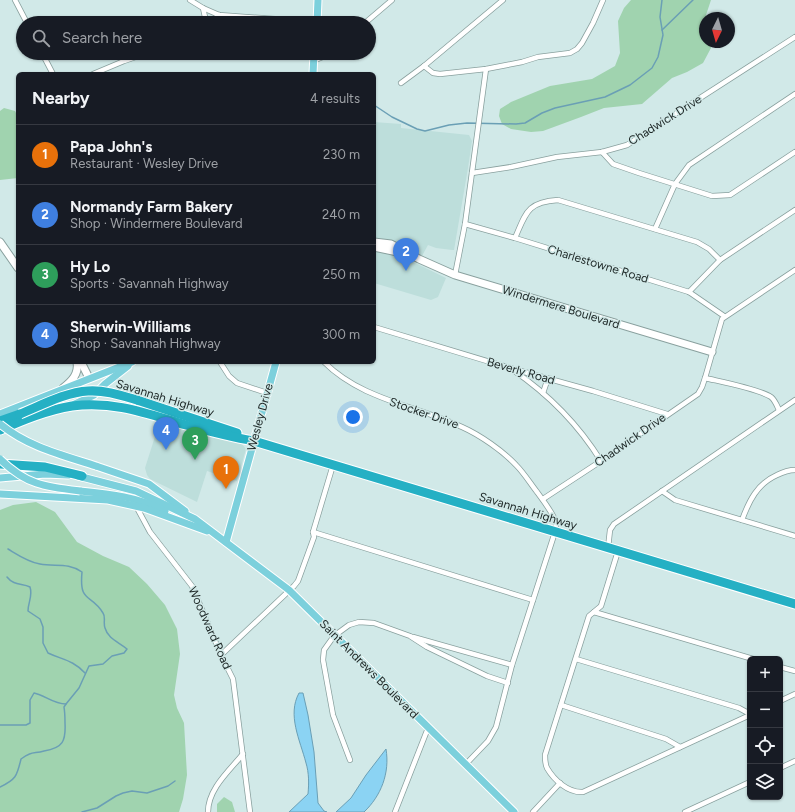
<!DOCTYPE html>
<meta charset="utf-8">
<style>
:root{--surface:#171b24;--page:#242831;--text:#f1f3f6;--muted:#9ea1a6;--line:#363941;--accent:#1a73e8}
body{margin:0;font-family:Figtree,sans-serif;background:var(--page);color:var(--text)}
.controls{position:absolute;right:12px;bottom:12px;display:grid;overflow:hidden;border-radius:6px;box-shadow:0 1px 3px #0004}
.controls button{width:36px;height:36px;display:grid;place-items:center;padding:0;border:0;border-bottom:1px solid var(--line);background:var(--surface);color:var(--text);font:20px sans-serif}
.compass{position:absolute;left:699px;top:12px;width:36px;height:36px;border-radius:50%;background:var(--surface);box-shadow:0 1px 3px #0004;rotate:185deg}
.you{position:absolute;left:353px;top:417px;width:14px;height:14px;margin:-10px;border:3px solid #fff;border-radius:50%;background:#1a73e8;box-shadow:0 0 0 6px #1a73e833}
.badge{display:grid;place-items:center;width:26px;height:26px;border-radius:50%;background:var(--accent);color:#fff;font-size:13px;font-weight:700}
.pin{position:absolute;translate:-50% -33px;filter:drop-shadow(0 1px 2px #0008)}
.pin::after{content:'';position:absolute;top:21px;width:14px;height:12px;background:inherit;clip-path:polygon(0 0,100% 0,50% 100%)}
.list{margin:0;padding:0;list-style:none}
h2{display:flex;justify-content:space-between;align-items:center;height:52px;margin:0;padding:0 16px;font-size:17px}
h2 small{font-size:13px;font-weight:400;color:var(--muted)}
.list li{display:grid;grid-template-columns:26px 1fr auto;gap:12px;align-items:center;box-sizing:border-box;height:60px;padding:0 16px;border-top:1px solid var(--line)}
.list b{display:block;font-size:15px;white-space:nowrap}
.list p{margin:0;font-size:13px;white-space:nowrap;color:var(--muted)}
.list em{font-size:13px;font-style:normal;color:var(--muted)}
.icon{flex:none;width:22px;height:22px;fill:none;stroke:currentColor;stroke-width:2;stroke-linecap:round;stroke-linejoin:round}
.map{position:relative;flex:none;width:795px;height:812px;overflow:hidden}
.search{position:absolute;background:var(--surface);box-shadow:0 1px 3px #0004;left:16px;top:16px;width:360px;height:44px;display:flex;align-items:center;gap:10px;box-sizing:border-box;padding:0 14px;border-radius:22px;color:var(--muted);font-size:15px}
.panel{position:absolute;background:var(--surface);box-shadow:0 1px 3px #0004;left:16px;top:72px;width:360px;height:292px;border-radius:6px}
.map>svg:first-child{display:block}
.built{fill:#bddedb}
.green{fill:#a0d3af}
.water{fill:#8bd3f3;stroke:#6a9fb5}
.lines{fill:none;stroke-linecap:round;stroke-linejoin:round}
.stream{stroke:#6a9fb5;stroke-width:1.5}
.street-casing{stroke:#89a09e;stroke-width:6}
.secondary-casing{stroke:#89a09e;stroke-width:9}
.primary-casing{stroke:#fff;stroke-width:9}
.highway-casing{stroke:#fff;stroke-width:11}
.street{stroke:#fff;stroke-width:4.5}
.secondary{stroke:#fff;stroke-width:7}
.primary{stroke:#7cd0dc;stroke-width:7}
.highway{stroke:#25b0c4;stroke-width:9}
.primary-bridge-casing{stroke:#fff;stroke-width:9;stroke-linecap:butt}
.highway-bridge-casing{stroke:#fff;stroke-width:11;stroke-linecap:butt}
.primary-bridge{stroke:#7cd0dc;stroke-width:7}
.highway-bridge{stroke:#25b0c4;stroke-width:9}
.labels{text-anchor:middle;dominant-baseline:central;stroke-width:3;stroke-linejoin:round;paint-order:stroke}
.street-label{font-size:12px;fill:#1c2625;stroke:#d1e9e8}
</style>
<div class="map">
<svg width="795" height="812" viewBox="0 0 795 812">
<rect width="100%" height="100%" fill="#d1e9e8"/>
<!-- built -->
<g class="built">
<polygon points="374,122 401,124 401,128 469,135 472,141 468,168 454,250 452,250 436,248 428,245 422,256 392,242 374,238"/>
<polygon points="374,251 403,257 446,278 438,297 431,300 374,283"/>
<polygon points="163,421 241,443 246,449 237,481 207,471 197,502 150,479 147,475 145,468 159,424"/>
</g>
<!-- green -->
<g class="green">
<polygon points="631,0 711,0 705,18 705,42 710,42 711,48 703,63 687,72 672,78 642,104 604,108 581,117 543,131 531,132 511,129 502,124 499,116 500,109 511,102 550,86 592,79 615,66 620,53 618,21 624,8"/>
<polygon points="4,108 15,111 18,117 18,178 0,180 0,111"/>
<polygon points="36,502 55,512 77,542 103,556 129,567 147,584 165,605 177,629 180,654 174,695 177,708 184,723 187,775 183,799 179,812 0,812 0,510 13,505"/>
<polygon points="224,797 232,802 235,812 217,812 217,804"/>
</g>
<!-- water -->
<g class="water">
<path d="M 299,693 L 303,693 L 308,715 L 314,752 L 318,803 L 324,811 L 327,812 L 289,812 L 308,794 C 309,783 309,773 306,763 C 300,740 287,715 299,693 Z"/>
<path d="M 386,749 C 390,773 381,796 364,812 L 336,812 L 351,798 L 366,775 Z"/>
</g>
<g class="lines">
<!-- stream -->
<g class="stream">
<polyline points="662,30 693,0"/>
<polyline points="374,105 392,117 417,129 425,131 449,125 467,123 516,124 525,123 542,113 555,108 605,97 630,85 652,68 658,57 663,35 660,17 662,0"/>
<path d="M 7,577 C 14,586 22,583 30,587 C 33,596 28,602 28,611 L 40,619 L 43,627 L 43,643 L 48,653 C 63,660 73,660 85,673"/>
<path d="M 0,725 L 26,725 L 30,723 L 30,700 L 34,693 C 45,695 53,704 66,704"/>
<path d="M 0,787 C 17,779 17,775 21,759 C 32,751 33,754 44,751 C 63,748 66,741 65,723 C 65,718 65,713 64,707 L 66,704 L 79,688 L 89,666 L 103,664 L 112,656 L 124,653 L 127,649 C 119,642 108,639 105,628 C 103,623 106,617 103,613 C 91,593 79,604 82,572 C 68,562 55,567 40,564 C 28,562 18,555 8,549"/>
<polyline points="82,812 97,808 116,796 123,793 132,791 147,793 168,786 175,781"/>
</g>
<!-- street casing -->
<g class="street-casing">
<g id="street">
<polyline points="15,0 27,23"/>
<polyline points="190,0 203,8 219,15 317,22"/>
<polyline points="203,8 205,17 204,23"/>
<polyline points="209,23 219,15"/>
<polyline points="365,23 392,0"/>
<polyline points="42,53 53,74"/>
<polyline points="313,61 325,56 329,53"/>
<polyline points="424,66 433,73 440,74 486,69 522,62 538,57 570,53 577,49 582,43 593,23 603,0"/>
<polyline points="93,74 124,61 147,53"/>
<polyline points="401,83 424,66 503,0"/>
<polyline points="602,152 613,164 639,173 712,196 730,195 795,152"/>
<polyline points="472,173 511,167 557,157 602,152 627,145 795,37"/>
<polyline points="465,224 515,238 689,292 724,316"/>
<polyline points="655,229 675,184 689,165 795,94"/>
<path d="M 515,238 C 526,213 527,202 558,200 L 697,242 L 709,249 L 720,260"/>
<polyline points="455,275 465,224 486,69"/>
<polyline points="689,292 720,260 795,210"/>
<polyline points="374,327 510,368 593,391 667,414"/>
<polyline points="220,362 229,376 237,383 267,393"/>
<path d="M 324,362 C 362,400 415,405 462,427 C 480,435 503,451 516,465 C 524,473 530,483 537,492 C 542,499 554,514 556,523 C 556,526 555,529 555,532 L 512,665 L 496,727 L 488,741 L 465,765"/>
<path d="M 513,370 C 548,394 578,424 601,461"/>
<path d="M 705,378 C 722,382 759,389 771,397 C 775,400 777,406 779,410"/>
<polyline points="543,393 546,384 551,379"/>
<polyline points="662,491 675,500 795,536"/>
<polyline points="543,499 601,461 698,394 702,387 705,378 722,319 795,270"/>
<polyline points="136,506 150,532 192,586 221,655 233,679 250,812"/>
<path d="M 742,520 C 749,501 757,484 777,475 C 783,472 788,470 795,470"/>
<polyline points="313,532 533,600"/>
<polyline points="608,548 610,530 614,524 795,400"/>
<path d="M 618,551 L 601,606 L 589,616 L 545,755 C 545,759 545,764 547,768 C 554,780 568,793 583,792 L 750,715"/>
<polyline points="594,612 753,659"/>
<polyline points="413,637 512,665"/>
<polyline points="221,655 294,586 298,581 314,537 313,532 333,465"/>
<polyline points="576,659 739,708 750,714"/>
<polyline points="780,667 795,671"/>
<polyline points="780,701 795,694"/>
<polyline points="561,705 666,739 680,747"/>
<polyline points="350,760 333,715 323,660 324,650 334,636 349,625 359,622 374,623 410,636 427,647 487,676 508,683"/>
<polyline points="780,768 795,761"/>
<path d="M 208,812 C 208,789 229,771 243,754"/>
<polyline points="395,812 428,728"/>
<polyline points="533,812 560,783"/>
<polyline points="685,812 750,782"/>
</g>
</g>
<!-- secondary casing -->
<g class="secondary-casing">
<g id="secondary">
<polyline points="0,242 18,268"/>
<polyline points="374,242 391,244 419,259 455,275 712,352"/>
<polyline points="374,247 402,253"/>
<polyline points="81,362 89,378"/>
<path d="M 63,388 C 72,381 79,374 77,362"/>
</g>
</g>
<!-- primary casing -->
<g class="primary-casing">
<g id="primary">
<polyline points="317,23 318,0"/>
<polyline points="313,74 314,53"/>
<polyline points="75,404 94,395 105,384 128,366"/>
<polyline points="0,414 132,362"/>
<polyline points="96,466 149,484 185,511"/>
<polyline points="78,476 136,491 195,519 289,590 514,812"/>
<polyline points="0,478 45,474 68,475"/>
<path d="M 80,491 C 110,494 139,497 165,511"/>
<polyline points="0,494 108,500 144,508 207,531"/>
<polyline points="226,542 276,362"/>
</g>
</g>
<!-- highway casing -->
<g class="highway-casing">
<g id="highway">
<polyline points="137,400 237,433"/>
<polyline points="0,421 20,414"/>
<path d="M 0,430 C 23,420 47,410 72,406 C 116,401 145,413 186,425 C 208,431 231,437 254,441 L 795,604"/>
<polyline points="0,464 45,467 82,476"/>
</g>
</g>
<!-- street -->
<use href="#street" class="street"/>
<!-- secondary -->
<use href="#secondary" class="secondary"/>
<!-- primary -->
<use href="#primary" class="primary"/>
<!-- highway -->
<use href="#highway" class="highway"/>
<!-- primary-bridge casing -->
<g class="primary-bridge-casing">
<g id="primary-bridge">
<path d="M 0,424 C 28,447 62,455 96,466"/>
<path d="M 0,459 C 26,485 46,487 80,491"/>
</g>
</g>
<!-- highway-bridge casing -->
<g class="highway-bridge-casing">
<path id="highway-bridge" d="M 20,414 C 40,406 66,392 88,391 C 105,390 120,395 137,400"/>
</g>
<!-- primary-bridge -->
<use href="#primary-bridge" class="primary-bridge"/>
<!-- highway-bridge -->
<use href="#highway-bridge" class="highway-bridge"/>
</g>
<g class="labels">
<!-- street labels -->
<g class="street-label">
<text transform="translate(665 120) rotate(-32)">Chadwick Drive</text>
<text transform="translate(598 264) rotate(17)">Charlestowne Road</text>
<text transform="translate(561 307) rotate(17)">Windermere Boulevard</text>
<text transform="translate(521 371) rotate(16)">Beverly Road</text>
<text transform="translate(165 398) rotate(17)">Savannah Highway</text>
<text transform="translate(424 413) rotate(19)">Stocker Drive</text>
<text transform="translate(260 417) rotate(-75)">Wesley Drive</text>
<text transform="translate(630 440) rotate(-35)">Chadwick Drive</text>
<text transform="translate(528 511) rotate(17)">Savannah Highway</text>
<text transform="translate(210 628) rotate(66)">Woodward Road</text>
<text transform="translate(369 669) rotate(45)">Saint Andrews Boulevard</text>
</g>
</g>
</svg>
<div class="controls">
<button>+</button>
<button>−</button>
<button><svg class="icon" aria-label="locate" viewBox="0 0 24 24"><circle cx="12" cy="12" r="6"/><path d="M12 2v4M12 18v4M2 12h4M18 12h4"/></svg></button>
<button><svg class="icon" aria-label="layers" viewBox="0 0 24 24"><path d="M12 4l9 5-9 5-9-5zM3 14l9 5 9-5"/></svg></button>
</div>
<svg class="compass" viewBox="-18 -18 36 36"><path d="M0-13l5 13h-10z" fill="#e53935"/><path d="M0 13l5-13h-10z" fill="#9ea1a6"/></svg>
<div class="you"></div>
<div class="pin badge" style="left:226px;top:489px;background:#e8710a">1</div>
<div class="pin badge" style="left:406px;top:271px;background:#3f7fe0">2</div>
<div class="pin badge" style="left:195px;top:460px;background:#2e9e5b">3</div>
<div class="pin badge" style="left:166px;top:450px;background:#3f7fe0">4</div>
<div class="search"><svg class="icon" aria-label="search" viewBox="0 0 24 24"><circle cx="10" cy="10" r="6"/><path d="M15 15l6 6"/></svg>Search here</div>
<section class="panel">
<h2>Nearby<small>4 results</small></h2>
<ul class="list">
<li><span class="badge" style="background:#e8710a">1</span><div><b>Papa John's</b><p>Restaurant · Wesley Drive</p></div><em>230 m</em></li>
<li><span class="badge" style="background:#3f7fe0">2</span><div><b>Normandy Farm Bakery</b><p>Shop · Windermere Boulevard</p></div><em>240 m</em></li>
<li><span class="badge" style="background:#2e9e5b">3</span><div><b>Hy Lo</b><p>Sports · Savannah Highway</p></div><em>250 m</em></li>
<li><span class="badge" style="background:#3f7fe0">4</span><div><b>Sherwin-Williams</b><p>Shop · Savannah Highway</p></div><em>300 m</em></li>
</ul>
</section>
</div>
